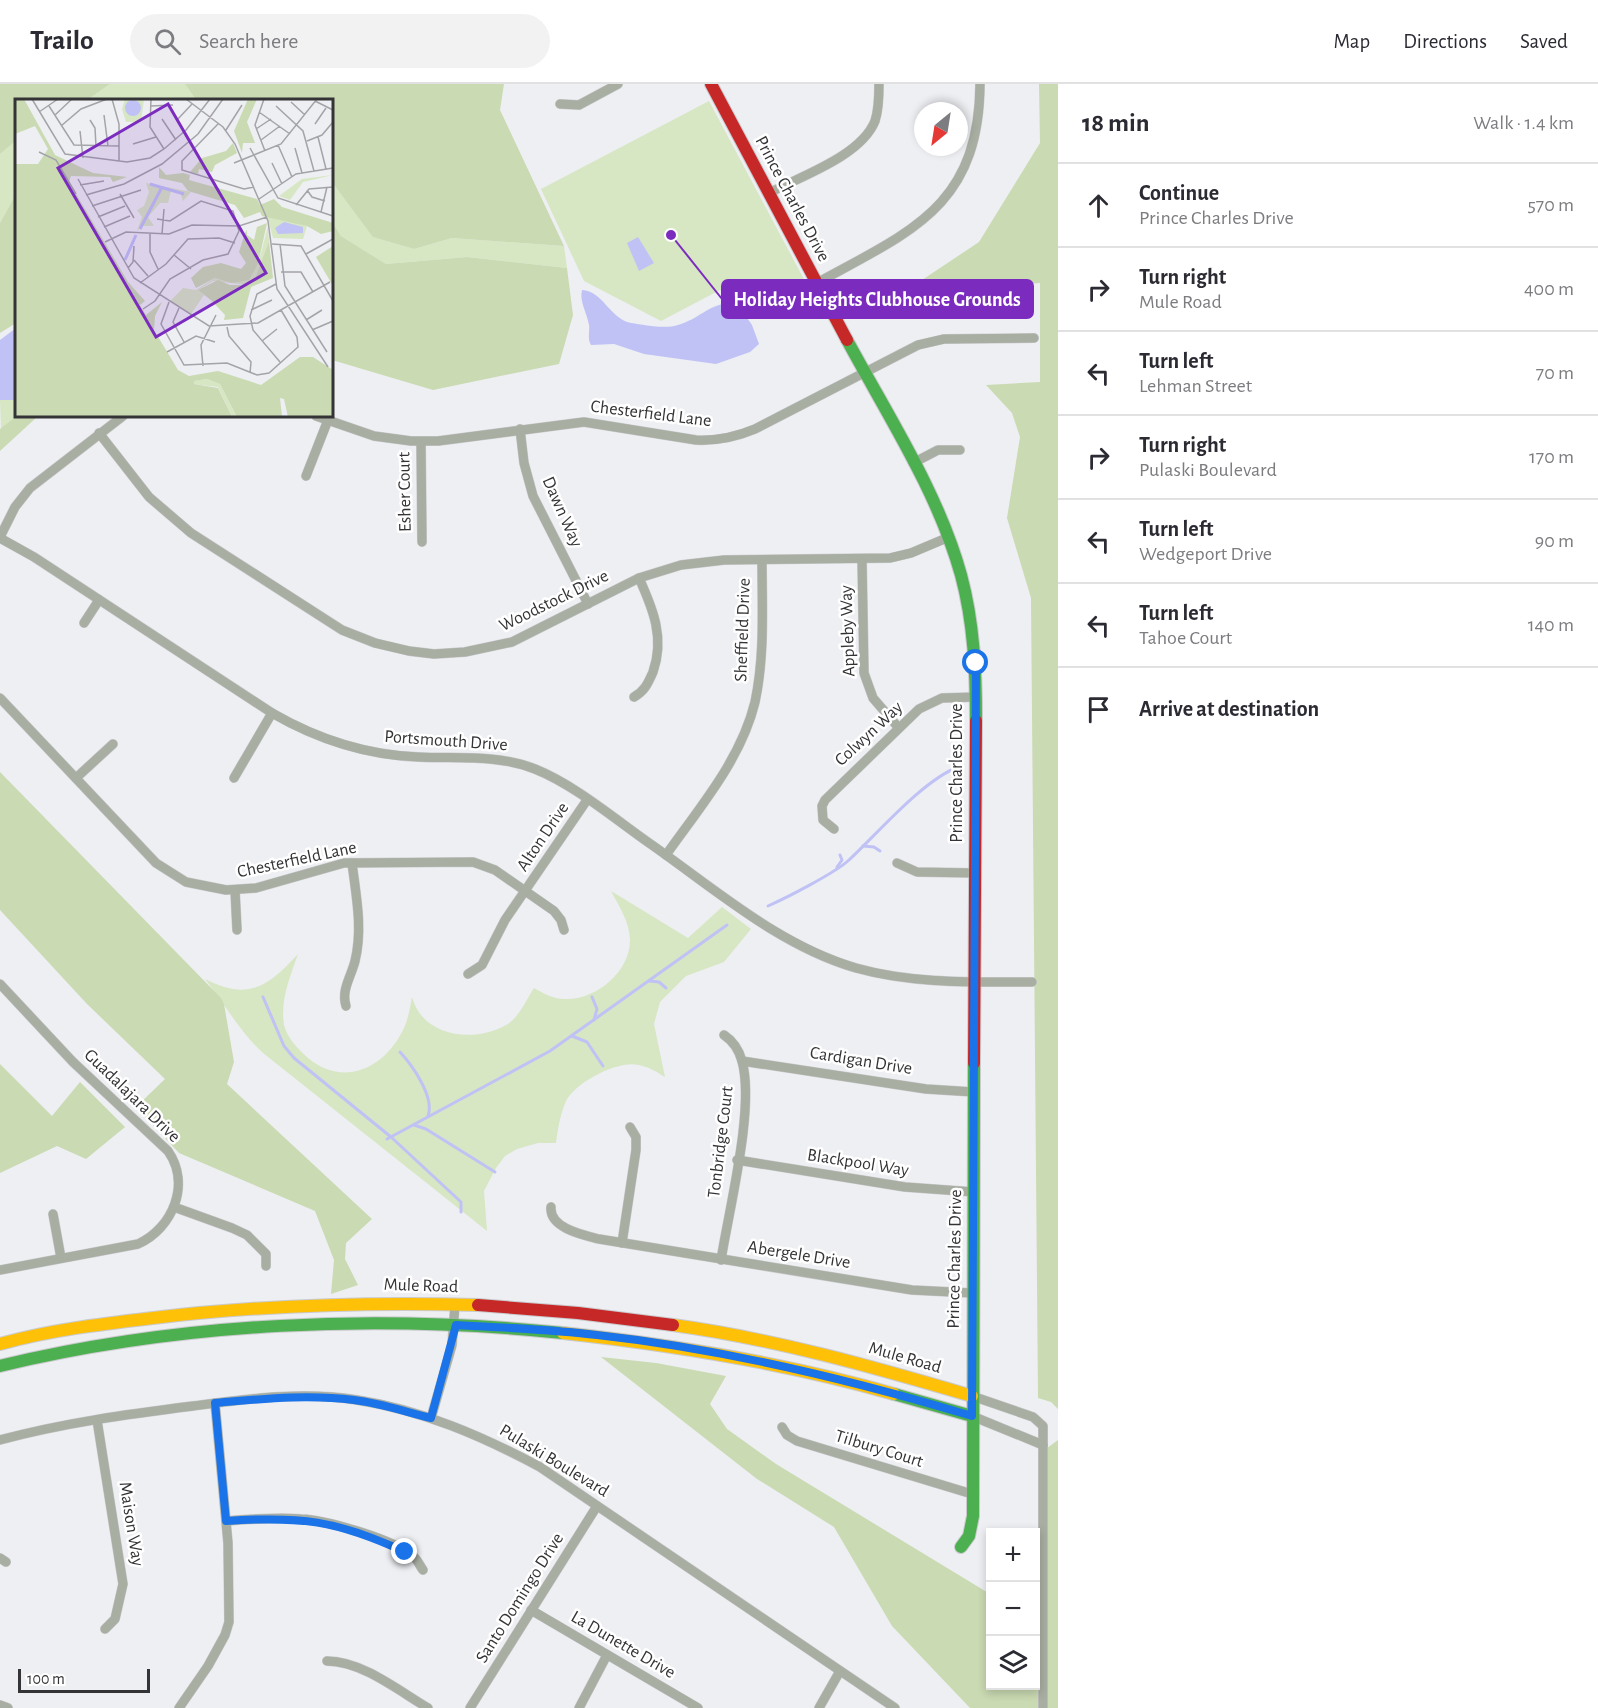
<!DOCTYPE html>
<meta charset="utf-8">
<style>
:root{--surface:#fff;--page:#f2f2f3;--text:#2b2b33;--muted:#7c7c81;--line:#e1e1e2}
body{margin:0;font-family:"Alegreya Sans",sans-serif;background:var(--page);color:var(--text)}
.controls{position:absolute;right:18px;bottom:18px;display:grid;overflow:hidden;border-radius:0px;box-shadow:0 3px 9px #0003}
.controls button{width:54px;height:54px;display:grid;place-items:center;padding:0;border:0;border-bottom:2px solid var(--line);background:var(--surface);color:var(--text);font:30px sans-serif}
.compass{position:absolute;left:914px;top:18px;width:54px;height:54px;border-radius:50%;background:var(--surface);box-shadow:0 3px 9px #0003;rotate:210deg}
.scale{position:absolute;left:18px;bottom:15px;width:132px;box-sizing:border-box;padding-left:6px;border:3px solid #343437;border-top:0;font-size:16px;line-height:21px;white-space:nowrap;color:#343437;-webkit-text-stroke:4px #fff;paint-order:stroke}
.stop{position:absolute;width:18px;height:18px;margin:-14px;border:4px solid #1a73e8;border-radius:50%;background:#fff}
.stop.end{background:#1a73e8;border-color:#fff;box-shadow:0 2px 6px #0008}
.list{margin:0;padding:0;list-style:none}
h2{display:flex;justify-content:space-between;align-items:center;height:78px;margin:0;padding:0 24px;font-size:26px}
h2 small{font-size:20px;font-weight:400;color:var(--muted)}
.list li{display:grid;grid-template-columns:39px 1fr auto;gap:18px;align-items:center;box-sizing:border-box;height:84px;padding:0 24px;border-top:2px solid var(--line)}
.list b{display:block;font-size:22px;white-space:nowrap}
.list p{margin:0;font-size:20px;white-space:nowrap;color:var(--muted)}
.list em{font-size:20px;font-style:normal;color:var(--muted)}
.icon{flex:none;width:33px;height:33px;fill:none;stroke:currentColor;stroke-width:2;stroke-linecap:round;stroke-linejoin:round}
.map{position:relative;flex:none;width:1058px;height:1624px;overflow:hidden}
header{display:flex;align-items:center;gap:36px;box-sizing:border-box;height:84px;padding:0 30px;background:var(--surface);border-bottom:2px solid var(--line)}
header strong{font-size:28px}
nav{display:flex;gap:33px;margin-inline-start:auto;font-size:21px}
.search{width:420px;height:54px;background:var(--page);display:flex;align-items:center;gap:15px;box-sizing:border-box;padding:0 21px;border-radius:33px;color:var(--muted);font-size:22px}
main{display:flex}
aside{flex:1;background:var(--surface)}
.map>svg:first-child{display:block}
.green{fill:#d7e6c3}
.forest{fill:#cadab2}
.water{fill:#c0c2f6}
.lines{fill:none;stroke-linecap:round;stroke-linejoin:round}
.stream{stroke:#c0c2f6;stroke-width:3}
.street-casing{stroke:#cacacd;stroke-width:10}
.fast-casing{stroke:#cacacd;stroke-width:14}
.slow-casing{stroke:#cacacd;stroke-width:14}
.jam-casing{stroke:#cacacd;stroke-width:14}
.street{stroke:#a8aea2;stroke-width:9}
.fast{stroke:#4caf50;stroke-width:12}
.slow{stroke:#ffc107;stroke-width:12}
.jam{stroke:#c62828;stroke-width:12}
.route{stroke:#1a73e8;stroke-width:8}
.labels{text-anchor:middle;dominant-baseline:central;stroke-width:5;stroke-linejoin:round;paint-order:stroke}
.street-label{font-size:18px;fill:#343437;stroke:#fff}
.inset-river{fill:none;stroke:#c0c2f6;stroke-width:3}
.inset-road{fill:none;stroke:#a4a4a8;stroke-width:1.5}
.view{fill:#7b2cbf;fill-opacity:0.15;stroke:#7b2cbf;stroke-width:3}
.inset-edge{fill:none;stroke:#343437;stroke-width:3}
.leader{fill:none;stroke:#7b2cbf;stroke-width:2}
.callout-dot{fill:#7b2cbf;stroke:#fff;stroke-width:2}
.callout{fill:#7b2cbf;stroke:#7b2cbf;stroke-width:2}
.callout-label{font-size:20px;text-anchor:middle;font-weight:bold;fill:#fff}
</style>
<header>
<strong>Trailo</strong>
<div class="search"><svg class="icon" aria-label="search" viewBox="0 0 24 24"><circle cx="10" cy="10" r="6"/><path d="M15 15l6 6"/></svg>Search here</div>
<nav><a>Map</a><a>Directions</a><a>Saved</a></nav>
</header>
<main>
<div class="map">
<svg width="1058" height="1624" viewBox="0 0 1058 1624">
<rect width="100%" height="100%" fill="#eeeff3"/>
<!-- green -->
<g class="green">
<polygon points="110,0 185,0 196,16 87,16"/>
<polygon points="709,17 806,199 749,230 720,206 661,237 584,197 541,105"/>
<polygon points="14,58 16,60 16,110 0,139 0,70"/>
<polygon points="332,98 374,153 414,165 452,154 564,162 567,184 467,173 386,180 341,152 332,138"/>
<polygon points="0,316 16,316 17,332 1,346"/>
<path d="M 611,807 L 688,854 L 722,823 L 751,845 L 724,878 L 686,892 L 660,918 L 654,940 L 665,993 C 657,988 649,983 639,981 C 618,976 576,998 566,1017 C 560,1031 558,1044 556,1059 L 538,1059 L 517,1065 L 505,1072 L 496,1084 L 484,1107 L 487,1147 L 263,969 C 239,947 225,920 205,895 C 248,917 268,903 298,870 C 290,893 280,916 284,941 C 287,954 299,966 308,974 C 343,1003 383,985 402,948 C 408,937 410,924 412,913 C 422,952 473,960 506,941 C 519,934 526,916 534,904 C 543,909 553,915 564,915 C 596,917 631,887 630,855 C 629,837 619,822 611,807 Z"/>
</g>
<!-- forest -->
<g class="forest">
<polygon points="0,0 110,0 87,16 16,16 16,60 13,59 0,70"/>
<polygon points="185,0 504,0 500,26 564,162 452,154 414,165 373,153 332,98 332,16 196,16"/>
<polygon points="1039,0 1058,0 1058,1325 1051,1318 1038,1314 1031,514 1007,434 1020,353 1012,329 986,301 1040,298 1040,199 927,206 872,224 913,202 979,158 1040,59"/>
<polygon points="16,110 16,239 0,249 0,139"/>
<polygon points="332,138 341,152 386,180 467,173 567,184 573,231 559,280 433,306 332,276"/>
<polygon points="17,332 38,332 0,367 0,345"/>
<polygon points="0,688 221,914 224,920 234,978 227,1000 372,1135 346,1159 345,1175 358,1201 331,1210 334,1176 315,1127 179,1069 136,1023 165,995 87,920 0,826"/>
<polygon points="0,980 52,1032 80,998 125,1043 86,1075 57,1062 0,1089"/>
<polygon points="601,1273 656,1279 726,1292 710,1320 727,1345 776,1380 990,1510 990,1602 1036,1602 1036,1484 1040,1479 1039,1370 1058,1356 1058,1624 970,1624 892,1542 834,1443 757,1395"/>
</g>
<!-- water -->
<g class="water">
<polygon points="638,153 654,179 639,187 627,159"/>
<path d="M 582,206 C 603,207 610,235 631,239 C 646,241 667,246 681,240 C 704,232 707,220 736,218 L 752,241 L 759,260 L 750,268 L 716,280 L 644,270 L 614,260 L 591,261 C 587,254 590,248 589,241 C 587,229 579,217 582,206 Z"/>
<polygon points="16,244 16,316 0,316 0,256"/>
</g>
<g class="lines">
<!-- stream -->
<g class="stream">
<polyline points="863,762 874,763 880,767"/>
<polyline points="837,783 842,776 840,771"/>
<path d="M 768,822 C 786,814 835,789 849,776 C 878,749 922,697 958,683"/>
<polyline points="649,897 659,898 666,904"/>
<polyline points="263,913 284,962 294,974 391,1053 461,1118 461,1128"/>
<polyline points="592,913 597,925 594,936"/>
<polyline points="572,952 587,958 603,982"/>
<path d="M 400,968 C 412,981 435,1013 428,1032"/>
<polyline points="414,1041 426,1045 495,1088"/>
<polyline points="387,1055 550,967 727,841"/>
</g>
<!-- street casing -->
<g class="street-casing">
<g id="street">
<polyline points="560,20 579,21 618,0"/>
<path d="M 769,109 C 801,92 861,72 875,37 C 879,25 879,12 879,0"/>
<path d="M 817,199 C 911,147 979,123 980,0"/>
<path d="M 316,332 L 374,352 L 411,357 L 438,357 L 584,338 L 696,356 C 717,357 736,353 755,345 L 918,261 L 944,255 L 1034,254"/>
<polyline points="520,345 524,379 533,412 588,520"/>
<polyline points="99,349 149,413 191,449 342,546 375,559 409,567 434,570 465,568 512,558 639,494 681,481 724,476 890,474 911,469 949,453"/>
<polyline points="421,358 422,458"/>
<polyline points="913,379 938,366 960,366"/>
<polyline points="306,392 328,336"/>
<polyline points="0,453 15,423 30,404 123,332"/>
<path d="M 0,454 L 34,473 L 272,629 C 317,655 366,671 418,673 C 456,675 498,670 535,685 C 575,701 616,736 652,761 C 716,806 780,862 856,884 C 913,900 974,898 1032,898"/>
<polyline points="862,475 864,589 873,614 898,643"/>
<polyline points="84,539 99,516"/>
<path d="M 634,613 C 645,607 648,599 653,588 C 665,554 653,525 639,494"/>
<polyline points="0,614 156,779 186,798 226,806 256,804 344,779 473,778 495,786 554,827 561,836 564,846"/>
<polyline points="76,694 113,660"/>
<polyline points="234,694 272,629"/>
<polyline points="834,745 823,736 822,722 825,716 919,625 942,614 976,613"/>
<path d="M 666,771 C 699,724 741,676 755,618 C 765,571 762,523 762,476"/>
<polyline points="897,779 917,788 975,789"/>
<polyline points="235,806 237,846"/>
<polyline points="468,890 482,881 505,836 587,716"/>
<path d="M 0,900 L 73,978 L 168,1067 C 191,1100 173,1144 138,1160 L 0,1186"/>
<path d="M 346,922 C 341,906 351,893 355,877 C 363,845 356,811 352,779"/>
<polyline points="742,977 926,1005 974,1008"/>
<polyline points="737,1076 905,1103 974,1108"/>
<polyline points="174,1123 232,1144 247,1151 266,1170 266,1182"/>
<path d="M 551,1123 C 549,1144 583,1151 599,1155 L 912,1206 L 972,1209"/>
<polyline points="53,1130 61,1174"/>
<polyline points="622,1159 636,1066 636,1053 630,1043"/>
<path d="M 721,1176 C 729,1125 755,1024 742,977 C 739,966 733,957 724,951"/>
<polyline points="972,1312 1033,1333 1043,1342 1043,1624"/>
<polyline points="972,1332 1043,1361"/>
<polyline points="431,1334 452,1261 455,1221"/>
<polyline points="97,1336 123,1500 115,1535 105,1545"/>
<polyline points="782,1343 787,1351 797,1357 972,1410"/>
<path d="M 0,1356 C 63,1339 129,1330 193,1322 C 247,1315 303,1307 357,1316 C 422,1326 482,1352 540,1383 L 895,1624"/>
<path d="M 226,1437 C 251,1435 276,1433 301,1435 C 326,1436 397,1456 415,1474 C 418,1477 420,1482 423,1486"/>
<polyline points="0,1474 6,1478"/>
<polyline points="531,1526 698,1624"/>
<path d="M 327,1577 C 362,1577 399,1607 428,1624"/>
<polyline points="0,1621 8,1624"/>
<polyline points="179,1624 208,1582 225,1551 229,1538 228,1459 215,1319"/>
<polyline points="470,1624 597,1422"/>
<polyline points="579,1624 607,1571"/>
<polyline points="819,1624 840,1587"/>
</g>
</g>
<!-- fast casing -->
<g class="fast-casing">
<g id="fast">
<path d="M 847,256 C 888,332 938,408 961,491 C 974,539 976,588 976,637"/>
<path d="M 0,1282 C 182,1238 377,1230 563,1249"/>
<polyline points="894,1310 972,1332"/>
<polyline points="961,1463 969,1452 973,1432 974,979"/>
</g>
</g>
<!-- slow casing -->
<g class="slow-casing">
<g id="slow">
<path d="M 673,1241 C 775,1255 874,1283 972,1312"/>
<path d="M 563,1249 C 674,1261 786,1279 894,1310"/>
<path d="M 0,1260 C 50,1246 102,1240 153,1234 C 262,1221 369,1218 478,1221"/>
</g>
</g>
<!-- jam casing -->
<g class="jam-casing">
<g id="jam">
<polyline points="711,0 847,256"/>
<polyline points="974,979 976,637"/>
<polyline points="478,1221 578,1229 673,1241"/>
</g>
</g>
<!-- street -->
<use href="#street" class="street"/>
<!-- fast -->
<use href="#fast" class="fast"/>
<!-- slow -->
<use href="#slow" class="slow"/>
<!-- jam -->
<use href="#jam" class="jam"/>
</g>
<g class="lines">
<!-- route -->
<path class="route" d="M 405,1468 C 336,1436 300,1432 226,1437 L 215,1319 C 262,1315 307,1310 354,1316 C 380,1319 406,1328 431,1334 L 456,1241 C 503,1244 550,1245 597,1251 C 725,1265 849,1295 972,1332 L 976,579"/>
</g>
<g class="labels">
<!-- street labels -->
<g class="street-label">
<text transform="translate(792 115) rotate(62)">Prince Charles Drive</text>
<text transform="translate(651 330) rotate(7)">Chesterfield Lane</text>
<text transform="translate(405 408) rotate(-91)">Esher Court</text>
<text transform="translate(562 428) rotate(66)">Dawn Way</text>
<text transform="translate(554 517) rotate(-26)">Woodstock Drive</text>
<text transform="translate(743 546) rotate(-88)">Sheffield Drive</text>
<text transform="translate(848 547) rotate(-92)">Appleby Way</text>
<text transform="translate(869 650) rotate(-43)">Colwyn Way</text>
<text transform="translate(446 657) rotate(4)">Portsmouth Drive</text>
<text transform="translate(957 689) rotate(-90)">Prince Charles Drive</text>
<text transform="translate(543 753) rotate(-56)">Alton Drive</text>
<text transform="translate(297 776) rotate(-12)">Chesterfield Lane</text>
<text transform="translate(861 977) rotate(9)">Cardigan Drive</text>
<text transform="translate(132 1012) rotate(44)">Guadalajara Drive</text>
<text transform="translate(721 1058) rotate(-83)">Tonbridge Court</text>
<text transform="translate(858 1079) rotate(9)">Blackpool Way</text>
<text transform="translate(799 1171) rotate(9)">Abergele Drive</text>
<text transform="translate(955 1175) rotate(-89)">Prince Charles Drive</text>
<text transform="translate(421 1202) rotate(2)">Mule Road</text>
<text transform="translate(905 1274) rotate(16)">Mule Road</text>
<text transform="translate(879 1365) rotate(17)">Tilbury Court</text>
<text transform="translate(554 1377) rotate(31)">Pulaski Boulevard</text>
<text transform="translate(131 1440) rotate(81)">Maison Way</text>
<text transform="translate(520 1514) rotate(-58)">Santo Domingo Drive</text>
<text transform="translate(623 1561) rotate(30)">La Dunette Drive</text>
</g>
</g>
<!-- overview -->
<g transform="translate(15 15)">
<rect width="318" height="318" fill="#eeeff3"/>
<path d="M 110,0 L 129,0 L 126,23 L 111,23 L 107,10 ZM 318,76 L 288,83 L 275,101 L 264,97 L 287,80 ZM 131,84 L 176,93 L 168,102 L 165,93 L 156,92 L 153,104 L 145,104 L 133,118 L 139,127 L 128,127 L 122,132 L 127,118 L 122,111 L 129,107 L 134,93 ZM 252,116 L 292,127 L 288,140 L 258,139 ZM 253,127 L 254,142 L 239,182 L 233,186 L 198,182 L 183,191 L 189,196 L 176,215 L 155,202 L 168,189 L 181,191 L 200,179 L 216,184 L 243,166 ZM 192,280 L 205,285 L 222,318 L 217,318 L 203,288 L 179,285 L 178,282 Z" fill="#d7e6c3"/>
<path d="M 0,0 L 9,0 L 40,56 L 78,74 L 112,78 L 98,83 L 95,78 L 56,77 L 54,83 L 113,183 L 130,202 L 125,206 L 131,216 L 147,203 L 140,217 L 139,231 L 163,271 L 174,277 L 203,272 L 246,286 L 285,258 L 298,258 L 318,271 L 318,318 L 273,318 L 269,300 L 265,299 L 267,318 L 222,318 L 205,285 L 192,280 L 179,282 L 179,285 L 203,289 L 217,318 L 0,318 L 0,65 L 23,65 L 33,50 L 20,27 L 0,35 ZM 233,0 L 242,0 L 232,23 L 240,44 L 228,44 L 227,54 L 219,32 ZM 218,44 L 222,54 L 200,66 L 197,73 L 184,70 L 183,75 L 175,73 L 187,59 L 211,52 ZM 144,68 L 151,76 L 168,74 L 175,76 L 174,81 L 242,100 L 245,106 L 259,100 L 267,108 L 318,124 L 318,132 L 306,135 L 292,127 L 247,117 L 245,113 L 229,119 L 220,106 L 173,92 L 167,84 L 144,79 ZM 252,124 L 243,165 L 234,181 L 216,184 L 200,179 L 181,189 L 176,179 L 188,168 L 206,164 L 226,170 L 231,164 L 224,153 L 230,134 L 232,131 L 232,136 L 239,141 L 242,128 ZM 254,142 L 258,179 L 236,188 L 228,219 L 209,221 L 210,216 L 197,202 L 183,191 L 203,181 L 215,186 L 233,186 L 239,182 ZM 318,147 L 318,187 L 301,158 Z" fill="#cadab2"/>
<path d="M110 9a8 8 0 1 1 16 0a8 8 0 1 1-16 0ZM 269,123 L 288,128 L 288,134 L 263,135 L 260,129 Z" fill="#c0c2f6"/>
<path class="inset-river" d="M 135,85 L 169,95M 125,130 L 147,88M 110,161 L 121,136"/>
<path class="inset-road" d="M 17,0 L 50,55 L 112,63 L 135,59 L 149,50 L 171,31 L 195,0M 97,0 L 104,25 L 104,62M 136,0 L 135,28 L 149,50M 171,0 L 208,28 L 220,45 L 253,122 L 262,190 L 313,268M 249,0 L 240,26 L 250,52M 300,2 L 318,11M 276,3 L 290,16M 34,7 L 59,46 L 104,47M 136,7 L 158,6M 261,7 L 288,32 L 299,72M 24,13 L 43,0M 244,13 L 275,35M 40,16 L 57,0M 89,16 L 93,47M 147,20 L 161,41M 75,21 L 80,29 L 81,47M 162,21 L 177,5M 203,25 L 167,62 L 167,71 L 229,90 L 239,88M 300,25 L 311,9M 46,27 L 66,10 L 92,0M 241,30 L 256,20M 211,31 L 227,6M 65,32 L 68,59M 303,38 L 311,70M 246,41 L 265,27M 292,42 L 307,36 L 318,23M 118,45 L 141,38M 263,46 L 277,78M 235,49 L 263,99 L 318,117M 280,49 L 287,74M 24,53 L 41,61 L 61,95M 219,64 L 266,45 L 302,0M 257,64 L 267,85M 63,80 L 119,179 L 194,227 L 243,224 L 315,183M 65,86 L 89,82M 292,91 L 297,98 L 310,102M 105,95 L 119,119M 71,96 L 109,85 L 147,65 L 183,35 L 208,0M 244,100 L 281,75 L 318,69M 281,106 L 294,90 L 318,88M 77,107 L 126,91M 306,113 L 312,88M 83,118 L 110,107M 89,128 L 115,117M 135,134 L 135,153 L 143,170M 147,135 L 149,110M 90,143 L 111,133 L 154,135 L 177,126 L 224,127 L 252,118M 257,145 L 286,147 L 318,202M 265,145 L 270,187 L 312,253M 291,155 L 318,140M 159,156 L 176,170M 119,161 L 133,177M 113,169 L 118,163 L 119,147M 266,173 L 286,173 L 298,193M 125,184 L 151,165 L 173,140 L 204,139 L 220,144M 261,185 L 242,195 L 235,217 L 238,231 L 265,263M 154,203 L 146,225 L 169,266 L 212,264 L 242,276 L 254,274 L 283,248 L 282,238 L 266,211M 164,209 L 158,223 L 169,243M 128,210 L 140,202 L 155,180 L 188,161 L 213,155 L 224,132 L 218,112 L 186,102 L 155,122 L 142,120M 236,211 L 257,201M 291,221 L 307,211M 212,228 L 214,237 L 236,263 L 235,274M 297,231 L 318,222M 247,242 L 262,230M 152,253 L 181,237 L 200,243M 188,267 L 186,246 L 201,216"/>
<path class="view" d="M 153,5 L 251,174 L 141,238 L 43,69 Z"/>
<rect width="318" height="318" class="inset-edge"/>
</g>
<!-- callouts -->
<path class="leader" d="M671 151L722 215"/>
<circle class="callout-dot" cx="671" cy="151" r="6"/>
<rect class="callout" x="722" y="196" width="311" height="38" rx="6"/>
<g class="callout-label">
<text x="877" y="222">Holiday Heights Clubhouse Grounds</text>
</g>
</svg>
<div class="controls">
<button>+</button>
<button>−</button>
<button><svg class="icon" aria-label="layers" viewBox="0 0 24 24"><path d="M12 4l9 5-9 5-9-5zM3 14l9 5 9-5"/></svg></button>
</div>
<svg class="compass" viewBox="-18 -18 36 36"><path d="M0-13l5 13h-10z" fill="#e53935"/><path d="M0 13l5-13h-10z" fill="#7c7c81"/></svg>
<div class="scale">100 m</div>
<div class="stop" style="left:976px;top:579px"></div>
<div class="stop end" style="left:405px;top:1468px"></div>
</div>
<aside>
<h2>18 min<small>Walk · 1.4 km</small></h2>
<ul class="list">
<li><svg class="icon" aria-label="ahead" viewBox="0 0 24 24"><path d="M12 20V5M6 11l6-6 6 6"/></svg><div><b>Continue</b><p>Prince Charles Drive</p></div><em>570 m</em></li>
<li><svg class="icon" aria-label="right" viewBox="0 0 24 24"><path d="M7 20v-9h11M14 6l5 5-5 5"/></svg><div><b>Turn right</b><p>Mule Road</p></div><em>400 m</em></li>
<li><svg class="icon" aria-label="left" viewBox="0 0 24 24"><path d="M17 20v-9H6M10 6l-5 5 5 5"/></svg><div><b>Turn left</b><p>Lehman Street</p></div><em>70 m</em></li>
<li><svg class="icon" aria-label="right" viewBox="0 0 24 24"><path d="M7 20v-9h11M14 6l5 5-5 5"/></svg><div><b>Turn right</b><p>Pulaski Boulevard</p></div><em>170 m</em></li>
<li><svg class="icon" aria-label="left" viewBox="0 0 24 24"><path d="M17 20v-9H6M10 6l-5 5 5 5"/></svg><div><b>Turn left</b><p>Wedgeport Drive</p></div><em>90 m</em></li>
<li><svg class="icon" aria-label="left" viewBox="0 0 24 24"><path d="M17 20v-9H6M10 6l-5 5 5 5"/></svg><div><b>Turn left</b><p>Tahoe Court</p></div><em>140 m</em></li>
<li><svg class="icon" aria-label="arrive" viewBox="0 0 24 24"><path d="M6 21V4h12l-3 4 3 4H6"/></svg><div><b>Arrive at destination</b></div></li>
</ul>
</aside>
</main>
